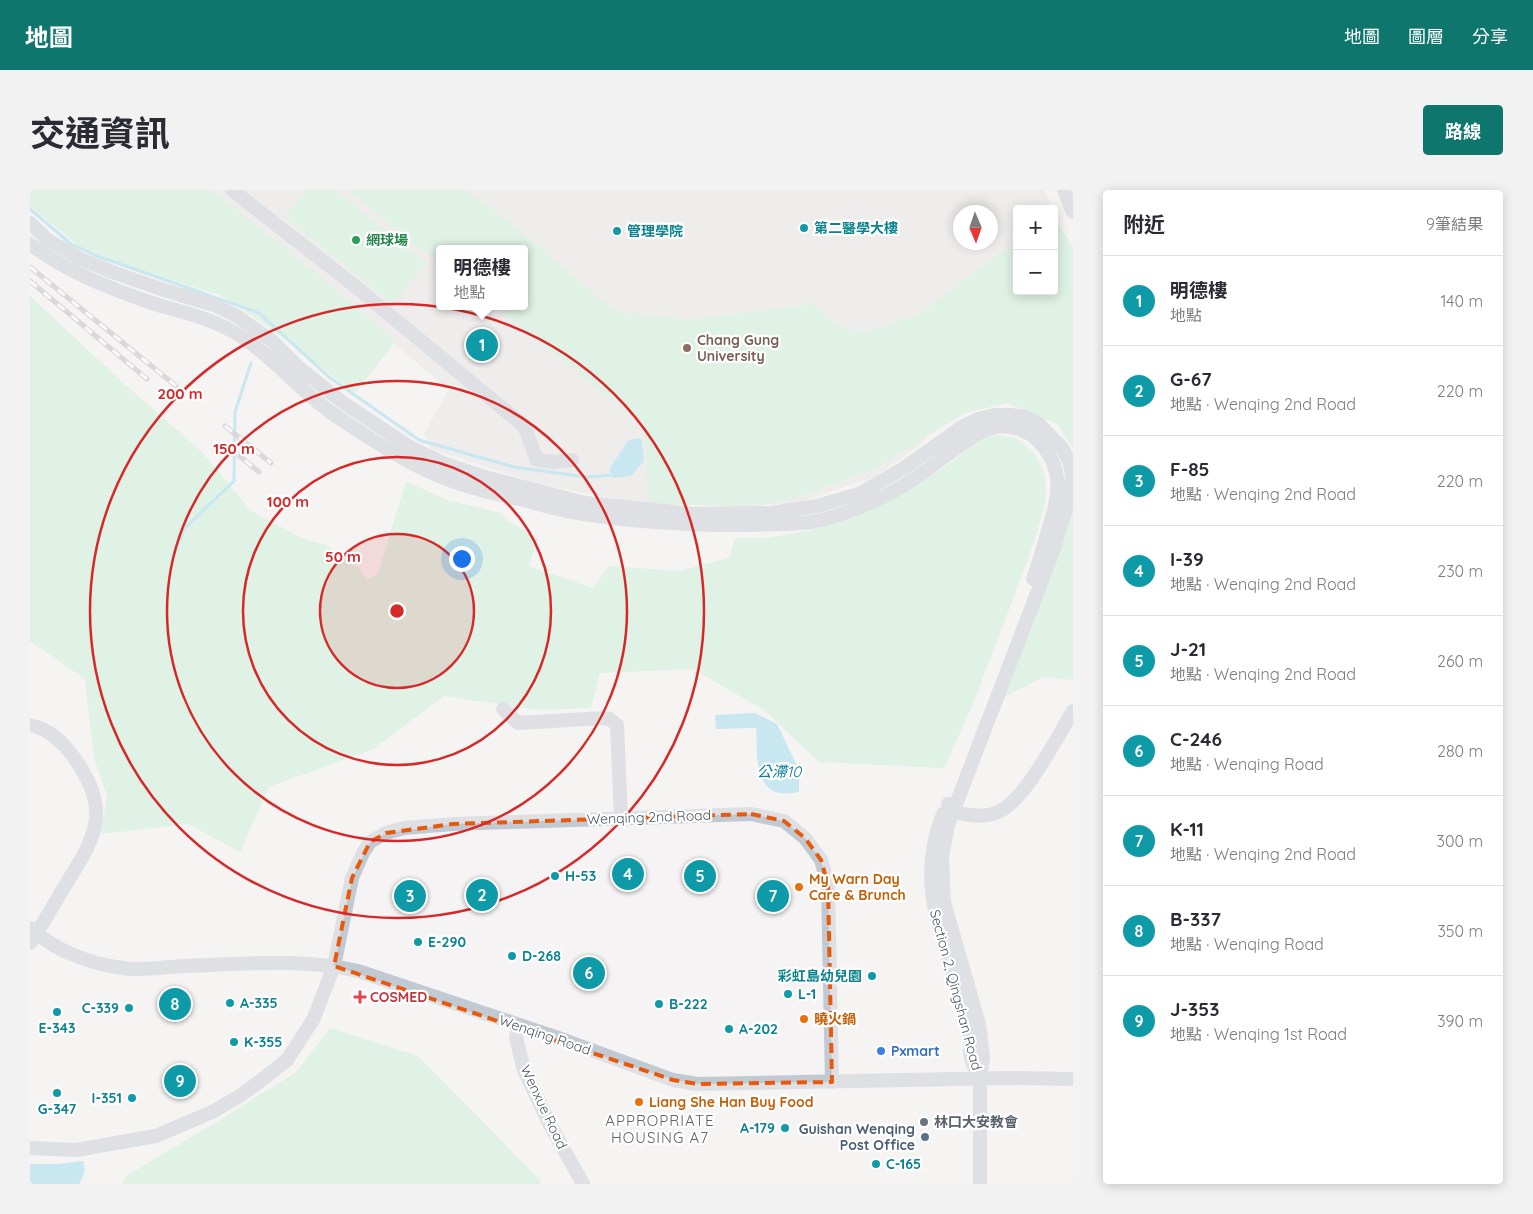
<!DOCTYPE html>
<html lang="zh-TW">
<meta charset="utf-8">
<style>
:root{--surface:#fff;--page:#f2f2f3;--text:#2b2b33;--muted:#7c7c81;--line:#e1e1e2;--accent:#0f766e}
body{margin:0;font-family:Quicksand,"Noto Sans TC",sans-serif;background:var(--page);color:var(--text)}
.controls{position:absolute;right:15px;top:15px;display:grid;overflow:hidden;border-radius:5px;box-shadow:0 2px 12px #0003}
.controls button{width:45px;height:45px;display:grid;place-items:center;padding:0;border:0;border-bottom:1px solid var(--line);background:var(--surface);color:var(--text);font:25px sans-serif}
.compass{position:absolute;left:923px;top:15px;width:45px;height:45px;border-radius:50%;background:var(--surface);box-shadow:0 2px 12px #0003;rotate:178deg}
.you{position:absolute;left:431px;top:368px;width:18px;height:18px;margin:-12px;border:4px solid #fff;border-radius:50%;background:#1a73e8;box-shadow:0 0 0 8px #1a73e833}
.badge{display:grid;place-items:center;width:32px;height:32px;border-radius:50%;background:var(--accent);color:#fff;font-size:16px;font-weight:700}
.pin{position:absolute;translate:-50% -50%;border:2px solid #fff;box-shadow:0 1px 5px #0006}
.popup{position:absolute;left:406px;top:55px;width:92px;height:65px;box-sizing:border-box;display:grid;place-content:center;border-radius:5px;background:var(--surface);filter:drop-shadow(0 1px 4px #0005);font-size:16px;white-space:nowrap;color:var(--muted)}
.popup b{font-size:19px;color:var(--text)}
.popup::after{content:'';position:absolute;left:50%;top:100%;margin-left:-10px;border:10px solid transparent;border-top-color:var(--surface)}
.list{margin:0;padding:0;list-style:none}
h2{display:flex;justify-content:space-between;align-items:center;height:65px;margin:0;padding:0 20px;font-size:21px}
h2 small{font-size:16px;font-weight:400;color:var(--muted)}
.list li{display:grid;grid-template-columns:32px 1fr auto;gap:15px;align-items:center;box-sizing:border-box;height:90px;padding:0 20px;border-top:1px solid var(--line)}
.list b{display:block;font-size:19px;white-space:nowrap}
.list p{margin:0;font-size:16px;white-space:nowrap;color:var(--muted)}
.list em{font-size:16px;font-style:normal;color:var(--muted)}
.map{position:relative;flex:none;width:1043px;height:994px;overflow:hidden;border-radius:5px}
header{display:flex;align-items:center;gap:30px;box-sizing:border-box;height:70px;padding:0 25px;background:var(--accent);color:#fff}
header strong{font-size:24px}
nav{display:flex;gap:28px;margin-inline-start:auto;font-size:18px}
.intro{display:flex;align-items:center;justify-content:space-between;box-sizing:border-box;height:120px;padding:0 30px}
h1{margin:0;font-size:35px}
.button{padding:12px 22px;border-radius:5px;background:var(--accent);color:#fff;font-size:18px;font-weight:700}
main{display:flex;gap:30px;padding:0 30px}
aside{flex:1;background:var(--surface);border-radius:5px;box-shadow:0 2px 12px #0003}
.map>svg:first-child{display:block}
.education{fill:#e6e4e5;fill-rule:evenodd}
.green{fill:#c3f1d5}
.water{fill:#90daee}
.lines{fill:none;stroke-linecap:round;stroke-linejoin:round}
.stream{stroke:#90daee;stroke-width:3}
.minor{stroke:#c1cad2;stroke-width:14}
.rail-casing{stroke:#b5b8bd;stroke-width:5}
.rail{stroke:#fff;stroke-width:3;stroke-dasharray:9;stroke-linecap:butt}
.marked{fill:none;stroke:#e8590c;stroke-width:4;stroke-dasharray:10 6;stroke-linejoin:round}
.ring{fill:none;stroke:#d62828;stroke-width:2.5}
.culture-dot{fill:#0f9aa8;stroke:#fff;stroke-width:2}
.leisure-dot{fill:#2e9e5b;stroke:#fff;stroke-width:2}
.education-dot{fill:#8d6e63;stroke:#fff;stroke-width:2}
.food-dot{fill:#e8710a;stroke:#fff;stroke-width:2}
.health-dot{fill:#e0444e;stroke:#fff;stroke-width:2}
.shop-dot{fill:#3f7fe0;stroke:#fff;stroke-width:2}
.worship-dot{fill:#6b7280;stroke:#fff;stroke-width:2}
.service-dot{fill:#5c6f8a;stroke:#fff;stroke-width:2}
.labels{text-anchor:middle;dominant-baseline:central;stroke-width:4.5;stroke-linejoin:round;paint-order:stroke}
.culture-label{font-size:14px;font-weight:bold;fill:#0d838f;stroke:#fff;text-anchor:start}
.leisure-label{font-size:14px;font-weight:bold;fill:#27864d;stroke:#fff;text-anchor:start}
.education-label{font-size:14px;font-weight:bold;fill:#785e54;stroke:#fff;text-anchor:start}
.street-label{font-size:14px;fill:#4a5661;stroke:#fff}
.food-label{font-size:14px;font-weight:bold;fill:#c56008;stroke:#fff;text-anchor:start}
.health-label{font-size:14px;font-weight:bold;fill:#be3a42;stroke:#fff;text-anchor:start}
.shop-label{font-size:14px;font-weight:bold;fill:#366cbe;stroke:#fff;text-anchor:start}
.worship-label{font-size:14px;font-weight:bold;fill:#5b616d;stroke:#fff;text-anchor:start}
.service-label{font-size:14px;font-weight:bold;fill:#4e5e75;stroke:#fff;text-anchor:end}
.water-label{font-size:15px;font-style:italic;fill:#0c7c9b;stroke:#fff}
.neighbourhood-label{font-size:15px;letter-spacing:1px;fill:#5f6368;stroke:#fff}
.centre{fill:#d62828;stroke:#fff;stroke-width:2.5}
.ring-label{font-size:15px;text-anchor:middle;font-weight:bold;fill:#d62828;stroke:#fff;stroke-width:4.5;stroke-linejoin:round;paint-order:stroke}
</style>
<header>
<strong>地圖</strong>
<nav><a>地圖</a><a>圖層</a><a>分享</a></nav>
</header>
<div class="intro"><h1>交通資訊</h1><a class="button">路線</a></div>
<main>
<div class="map">
<svg width="1043" height="994" viewBox="0 0 1043 994">
<rect width="100%" height="100%" fill="#f5f3f3"/>
<!-- education -->
<path class="education" d="M 176,0 L 1015,0 L 1021,19 L 987,19 L 987,83 L 893,253 L 844,287 L 764,314 L 614,315 L 506,293 L 401,259 L 394,244 L 419,199 ZM 931,22 L 961,22 L 961,52 L 931,52 ZM 410,59 L 494,59 L 494,116 L 410,116 Z"/>
<!-- green -->
<g class="green">
<polygon points="0,0 182,0 259,61 366,151 325,203 241,139 190,105 104,79 52,59 0,16"/>
<polygon points="277,0 305,0 396,73 363,114 255,27"/>
<polygon points="317,0 435,0 478,31 586,122 659,130 785,114 808,137 837,142 891,124 959,71 987,52 987,101 1024,101 1024,27 1043,57 1043,258 1027,234 977,213 935,223 844,279 765,308 719,318 618,312 613,234 464,116 494,116 494,59 410,59 409,73"/>
<polygon points="0,106 90,190 172,262 220,320 273,349 296,355 329,378 337,390 348,384 376,291 417,310 471,323 477,331 508,348 499,376 563,398 579,376 649,381 699,368 705,348 738,348 781,340 823,328 885,296 922,272 948,249 968,245 986,248 1005,264 1015,286 1016,309 1007,343 994,380 943,514 914,578 789,572 734,520 663,479 570,483 561,518 508,520 414,506 344,559 239,597 210,662 158,634 71,644 77,606 64,568 55,489 0,451"/>
<polygon points="1043,322 1043,490 1014,487 974,507 1017,387"/>
<polygon points="300,838 388,866 511,991 509,994 92,994 96,986 195,927 266,882"/>
</g>
<!-- water -->
<g class="water">
<polygon points="607,248 612,250 614,271 601,286 583,288 579,279 598,251"/>
<path d="M 725,523 L 747,534 L 769,580 L 769,602 C 763,603 755,604 749,603 C 722,596 728,559 726,538 L 686,539 L 685,525 Z"/>
<path d="M 53,971 C 56,980 54,986 49,994 L 0,994 L 0,974 L 28,974 Z"/>
</g>
<g class="lines">
<!-- stream -->
<g class="stream">
<polyline points="0,19 41,54 67,66 229,123 299,187 389,250 484,277 556,287 585,285"/>
<polyline points="145,363 154,339 204,291 205,222 221,173"/>
</g>
<!-- minor -->
<g class="minor">
<polyline points="202,0 321,93 494,236 507,270 525,272 542,270"/>
<polyline points="1034,0 1043,22"/>
<polyline points="0,33 18,50 51,69 85,83 131,99 184,115 205,125 242,151 268,177 312,212 380,257 415,274 455,287 555,313 663,324 741,323 787,316 829,304 874,278 932,237 948,229 965,225 981,225 995,227 1009,234 1032,258 1040,273 1042,287 1040,307 1021,367 918,635 912,667 914,712 949,834 953,867 950,889 950,994"/>
<path d="M 0,54 C 37,82 81,99 125,114 C 151,122 177,127 202,141 C 243,164 270,203 309,228 C 341,249 378,274 414,288 C 439,298 466,304 493,310 C 513,315 533,321 554,324 C 606,332 659,335 711,335 C 734,334 758,335 781,332 C 807,328 846,312 869,298 C 887,288 904,274 921,262 C 941,247 962,230 989,239 C 996,241 1005,247 1010,253 C 1036,281 1028,308 1018,341 C 1013,357 1009,374 1003,389"/>
<polyline points="473,519 488,533 574,528 580,529 587,535 591,628"/>
<path d="M 0,535 C 20,539 36,555 47,572 C 81,622 65,648 36,694 C 24,714 13,734 0,753"/>
<path d="M 918,614 C 922,623 932,624 941,625 C 949,626 960,626 968,622 C 995,611 1027,547 1043,521"/>
<path d="M 913,624 C 884,696 915,749 933,818 C 936,828 938,838 940,848 C 941,854 939,861 941,867 C 942,875 947,882 950,889"/>
<path d="M 0,738 C 26,761 60,774 93,778 C 111,781 135,777 154,776 C 212,774 271,768 328,781 L 531,849 L 643,890 L 668,894 L 978,888 L 1043,889"/>
<polyline points="489,836 486,847 494,880 520,935 553,994"/>
<polyline points="0,958 46,960 126,946 182,922 208,907 229,892 257,870 283,830 304,776 322,688 333,663 340,652 356,643 374,638 423,634 721,624 754,631 775,648 791,670 798,695 802,892"/>
</g>
<!-- rail casing -->
<g class="rail-casing">
<g id="rail">
<polyline points="0,77 146,196"/>
<polyline points="0,91 117,189"/>
<polyline points="195,236 241,273"/>
<polyline points="201,259 229,282"/>
</g>
</g>
<!-- rail -->
<use href="#rail" class="rail"/>
</g>
<!-- marked area -->
<path d="M0 0H1043V994H0ZM 721,624 L 754,631 L 775,648 L 791,670 L 798,695 L 802,892 L 668,894 L 643,890 L 304,776 L 322,688 L 340,652 L 356,643 L 423,634 Z" fill="#f5f3f3" fill-opacity=".55" fill-rule="evenodd"/>
<path class="marked" d="M 721,624 L 754,631 L 775,648 L 791,670 L 798,695 L 802,892 L 668,894 L 643,890 L 304,776 L 322,688 L 340,652 L 356,643 L 423,634 Z"/>
<!-- distance rings -->
<circle cx="367" cy="421" r="77" fill="#d62828" fill-opacity=".12"/>
<g class="ring">
<circle cx="367" cy="421" r="77"/>
<circle cx="367" cy="421" r="154"/>
<circle cx="367" cy="421" r="230"/>
<circle cx="367" cy="421" r="307"/>
</g>
<!-- markers -->
<g class="culture-dot">
<circle cx="774" cy="38" r="5"/>
<circle cx="587" cy="41" r="5"/>
<circle cx="525" cy="686" r="5"/>
<circle cx="388" cy="752" r="5"/>
<circle cx="482" cy="766" r="5"/>
<circle cx="842" cy="786" r="5"/>
<circle cx="758" cy="804" r="5"/>
<circle cx="200" cy="813" r="5"/>
<circle cx="629" cy="814" r="5"/>
<circle cx="99" cy="818" r="5"/>
<circle cx="27" cy="822" r="5"/>
<circle cx="699" cy="839" r="5"/>
<circle cx="204" cy="852" r="5"/>
<circle cx="27" cy="903" r="5"/>
<circle cx="102" cy="908" r="5"/>
<circle cx="755" cy="938" r="5"/>
<circle cx="846" cy="974" r="5"/>
</g>
<circle class="leisure-dot" cx="326" cy="50" r="5"/>
<circle class="education-dot" cx="657" cy="158" r="5"/>
<g class="food-dot">
<circle cx="769" cy="697" r="5"/>
<circle cx="774" cy="829" r="5"/>
<circle cx="609" cy="912" r="5"/>
</g>
<path class="health-dot" d="M327.5 799.5h5v5h5v5h-5v5h-5v-5h-5v-5h5z"/>
<circle class="shop-dot" cx="851" cy="861" r="5"/>
<circle class="worship-dot" cx="894" cy="932" r="5"/>
<circle class="service-dot" cx="895" cy="947" r="5"/>
<g class="labels">
<!-- culture labels -->
<g class="culture-label">
<text x="784" y="38">第二醫學大樓</text>
<text x="597" y="41">管理學院</text>
<text x="535" y="686">H-53</text>
<text x="398" y="752">E-290</text>
<text x="492" y="766">D-268</text>
<text x="832" y="786" text-anchor="end">彩虹島幼兒園</text>
<text x="768" y="804">L-1</text>
<text x="210" y="813">A-335</text>
<text x="639" y="814">B-222</text>
<text x="89" y="818" text-anchor="end">C-339</text>
<text x="27" y="838" text-anchor="middle">E-343</text>
<text x="709" y="839">A-202</text>
<text x="214" y="852">K-355</text>
<text x="92" y="908" text-anchor="end">I-351</text>
<text x="27" y="919" text-anchor="middle">G-347</text>
<text x="745" y="938" text-anchor="end">A-179</text>
<text x="856" y="974">C-165</text>
</g>
<!-- leisure labels -->
<g class="leisure-label">
<text x="336" y="50">網球場</text>
</g>
<!-- education labels -->
<g class="education-label">
<text x="667" y="150">Chang Gung<tspan x="667" dy="16">University</tspan></text>
</g>
<!-- street labels -->
<g class="street-label">
<text transform="translate(619 627) rotate(-2)">Wenqing 2nd Road</text>
<text transform="translate(926 800) rotate(75)">Section 2, Qingshan Road</text>
<text transform="translate(515 845) rotate(19)">Wenqing Road</text>
<text transform="translate(514 917) rotate(65)">Wenxue Road</text>
</g>
<!-- food labels -->
<g class="food-label">
<text x="779" y="689">My Warn Day<tspan x="779" dy="16">Care &amp; Brunch</tspan></text>
<text x="784" y="829">曉火鍋</text>
<text x="619" y="912">Liang She Han Buy Food</text>
</g>
<!-- health labels -->
<g class="health-label">
<text x="340" y="807">COSMED</text>
</g>
<!-- shop labels -->
<g class="shop-label">
<text x="861" y="861">Pxmart</text>
</g>
<!-- worship labels -->
<g class="worship-label">
<text x="904" y="932">林口大安教會</text>
</g>
<!-- service labels -->
<g class="service-label">
<text x="885" y="939">Guishan Wenqing<tspan x="885" dy="16">Post Office</tspan></text>
</g>
<!-- water labels -->
<g class="water-label">
<text x="749" y="581">公滯10</text>
</g>
<!-- neighbourhood labels -->
<g class="neighbourhood-label">
<text x="630" y="930">APPROPRIATE<tspan x="630" dy="17">HOUSING A7</tspan></text>
</g>
</g>
<circle cx="367" cy="421" r="8" class="centre"/>
<g class="ring-label">
<text x="150" y="209">200 m</text>
<text x="204" y="264">150 m</text>
<text x="258" y="317">100 m</text>
<text x="313" y="372">50 m</text>
</g>
</svg>
<div class="controls">
<button>+</button>
<button>−</button>
</div>
<svg class="compass" viewBox="-18 -18 36 36"><path d="M0-13l5 13h-10z" fill="#e53935"/><path d="M0 13l5-13h-10z" fill="#7c7c81"/></svg>
<div class="you"></div>
<div class="pin badge" style="left:452px;top:155px;background:#0f9aa8">1</div>
<div class="popup"><b>明德樓</b>地點</div>
<div class="pin badge" style="left:452px;top:705px;background:#0f9aa8">2</div>
<div class="pin badge" style="left:380px;top:706px;background:#0f9aa8">3</div>
<div class="pin badge" style="left:598px;top:684px;background:#0f9aa8">4</div>
<div class="pin badge" style="left:670px;top:686px;background:#0f9aa8">5</div>
<div class="pin badge" style="left:559px;top:783px;background:#0f9aa8">6</div>
<div class="pin badge" style="left:743px;top:706px;background:#0f9aa8">7</div>
<div class="pin badge" style="left:145px;top:814px;background:#0f9aa8">8</div>
<div class="pin badge" style="left:150px;top:891px;background:#0f9aa8">9</div>
</div>
<aside>
<h2>附近<small>9筆結果</small></h2>
<ul class="list">
<li><span class="badge" style="background:#0f9aa8">1</span><div><b>明德樓</b><p>地點</p></div><em>140 m</em></li>
<li><span class="badge" style="background:#0f9aa8">2</span><div><b>G-67</b><p>地點 · Wenqing 2nd Road</p></div><em>220 m</em></li>
<li><span class="badge" style="background:#0f9aa8">3</span><div><b>F-85</b><p>地點 · Wenqing 2nd Road</p></div><em>220 m</em></li>
<li><span class="badge" style="background:#0f9aa8">4</span><div><b>I-39</b><p>地點 · Wenqing 2nd Road</p></div><em>230 m</em></li>
<li><span class="badge" style="background:#0f9aa8">5</span><div><b>J-21</b><p>地點 · Wenqing 2nd Road</p></div><em>260 m</em></li>
<li><span class="badge" style="background:#0f9aa8">6</span><div><b>C-246</b><p>地點 · Wenqing Road</p></div><em>280 m</em></li>
<li><span class="badge" style="background:#0f9aa8">7</span><div><b>K-11</b><p>地點 · Wenqing 2nd Road</p></div><em>300 m</em></li>
<li><span class="badge" style="background:#0f9aa8">8</span><div><b>B-337</b><p>地點 · Wenqing Road</p></div><em>350 m</em></li>
<li><span class="badge" style="background:#0f9aa8">9</span><div><b>J-353</b><p>地點 · Wenqing 1st Road</p></div><em>390 m</em></li>
</ul>
</aside>
</main>
